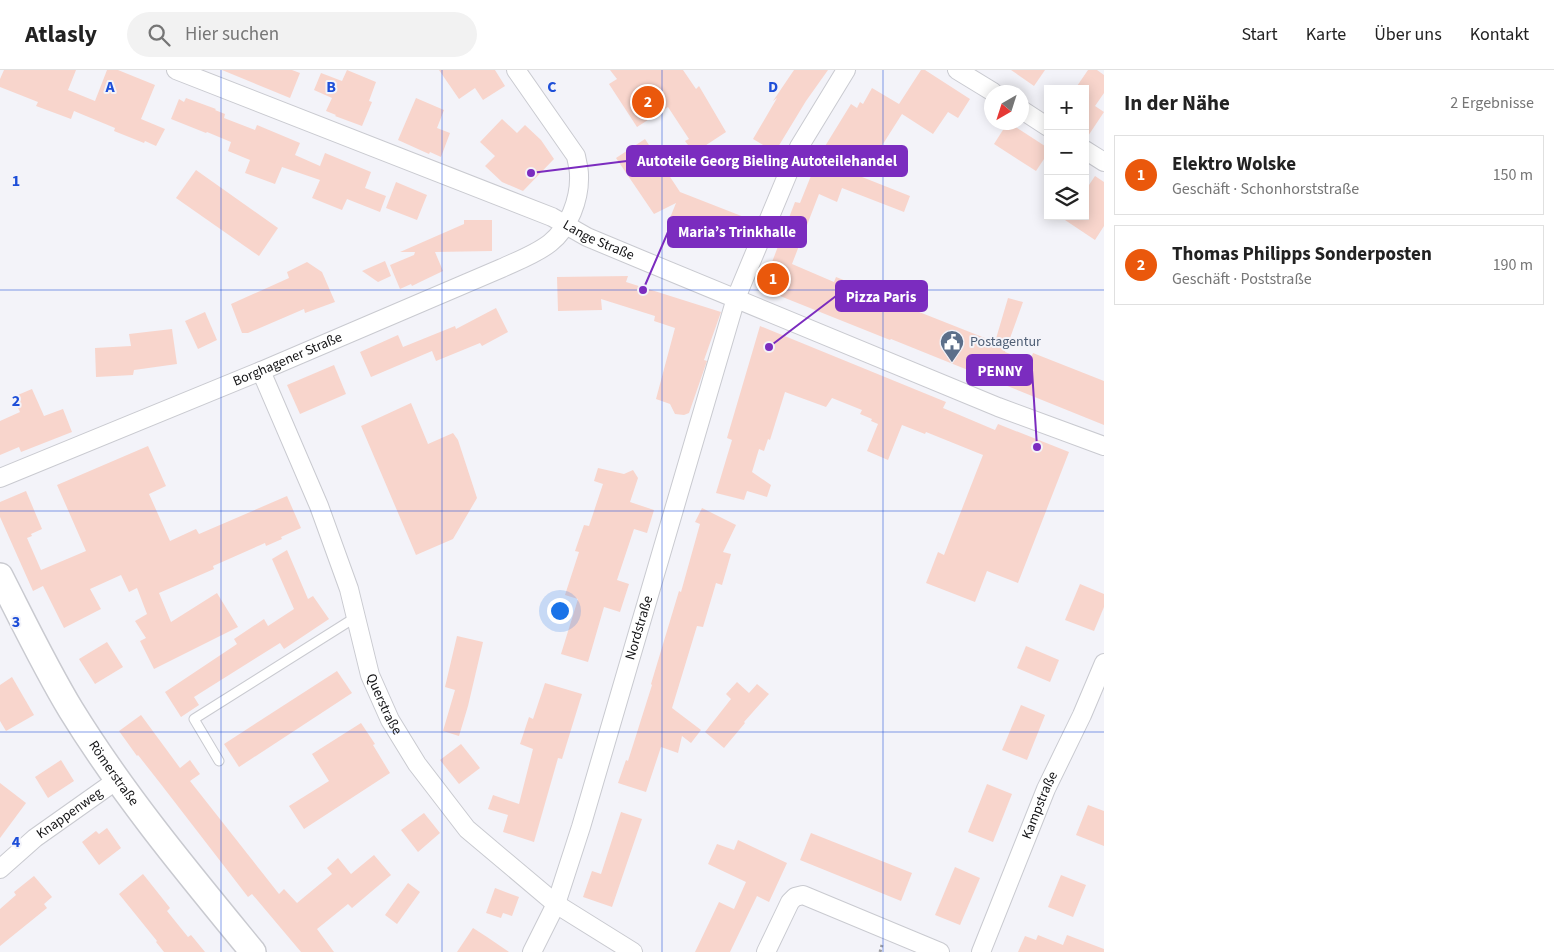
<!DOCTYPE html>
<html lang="de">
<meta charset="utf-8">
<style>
:root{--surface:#fff;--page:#f2f2f2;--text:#222;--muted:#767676;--line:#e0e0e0;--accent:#ea580c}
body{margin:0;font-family:"Source Sans 3",sans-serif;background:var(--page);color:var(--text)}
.controls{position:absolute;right:15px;top:15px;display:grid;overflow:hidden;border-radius:0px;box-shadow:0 2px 12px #0003}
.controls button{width:45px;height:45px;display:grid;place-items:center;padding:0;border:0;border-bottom:1px solid var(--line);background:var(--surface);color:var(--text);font:25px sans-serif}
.compass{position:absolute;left:984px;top:15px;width:45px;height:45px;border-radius:50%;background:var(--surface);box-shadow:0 2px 12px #0003;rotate:219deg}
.you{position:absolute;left:559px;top:540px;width:18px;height:18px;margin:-12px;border:4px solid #fff;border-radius:50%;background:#1a73e8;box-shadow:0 0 0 8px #1a73e833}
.badge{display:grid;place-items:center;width:32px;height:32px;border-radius:50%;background:var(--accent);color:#fff;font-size:16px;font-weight:700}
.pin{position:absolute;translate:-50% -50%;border:2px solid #fff;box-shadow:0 1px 5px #0006}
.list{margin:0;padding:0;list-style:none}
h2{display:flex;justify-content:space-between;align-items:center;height:65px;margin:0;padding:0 20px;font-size:21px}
h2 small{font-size:16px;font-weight:400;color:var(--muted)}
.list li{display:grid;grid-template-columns:32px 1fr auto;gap:15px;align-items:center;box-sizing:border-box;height:80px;margin:0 10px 10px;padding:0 10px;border:1px solid var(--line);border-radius:0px}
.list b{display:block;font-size:19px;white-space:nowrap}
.list p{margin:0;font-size:16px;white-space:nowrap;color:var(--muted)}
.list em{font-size:16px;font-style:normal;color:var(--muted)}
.icon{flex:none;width:28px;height:28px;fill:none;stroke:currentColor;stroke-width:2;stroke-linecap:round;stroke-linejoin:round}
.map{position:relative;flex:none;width:1104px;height:882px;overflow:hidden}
header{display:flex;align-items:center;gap:30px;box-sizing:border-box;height:70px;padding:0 25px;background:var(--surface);border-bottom:1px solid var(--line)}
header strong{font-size:24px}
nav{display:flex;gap:28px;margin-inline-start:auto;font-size:18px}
.search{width:350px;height:45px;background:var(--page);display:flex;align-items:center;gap:12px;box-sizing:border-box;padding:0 18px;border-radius:28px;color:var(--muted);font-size:19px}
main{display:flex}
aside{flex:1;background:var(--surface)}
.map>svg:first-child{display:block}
.building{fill:#f8d5cc}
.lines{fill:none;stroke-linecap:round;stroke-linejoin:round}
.service-casing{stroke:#c9cad0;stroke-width:11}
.minor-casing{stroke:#c9cad0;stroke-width:20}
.secondary-casing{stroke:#c9cad0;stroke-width:28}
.path{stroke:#9e9ea2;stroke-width:3;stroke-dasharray:2.5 2.5;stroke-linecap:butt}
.service{stroke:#fff;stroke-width:9}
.minor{stroke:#fff;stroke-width:18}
.secondary{stroke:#fff;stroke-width:25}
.grid{fill:none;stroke:#1d4ed8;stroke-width:1;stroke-opacity:0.55}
.labels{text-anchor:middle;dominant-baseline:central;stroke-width:4;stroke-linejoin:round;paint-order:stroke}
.street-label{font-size:14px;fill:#141416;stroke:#f3f3f9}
.service-label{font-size:14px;fill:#4e5e75;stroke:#f3f3f9;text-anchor:start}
.grid-label{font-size:16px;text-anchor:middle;font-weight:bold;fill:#1d4ed8;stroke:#f3f3f9;stroke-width:4;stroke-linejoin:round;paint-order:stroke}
.leader{fill:none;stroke:#7b2cbf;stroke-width:2}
.callout-dot{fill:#7b2cbf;stroke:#f3f3f9;stroke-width:2}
.callout{fill:#7b2cbf;stroke:#7b2cbf;stroke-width:2}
.callout-label{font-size:15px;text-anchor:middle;font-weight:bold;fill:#fff}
</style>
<header>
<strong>Atlasly</strong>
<div class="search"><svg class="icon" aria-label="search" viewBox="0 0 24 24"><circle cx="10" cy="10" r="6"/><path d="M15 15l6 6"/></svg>Hier suchen</div>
<nav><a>Start</a><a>Karte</a><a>Über uns</a><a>Kontakt</a></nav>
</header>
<main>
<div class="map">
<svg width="1104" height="882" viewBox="0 0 1104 882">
<rect width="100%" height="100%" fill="#f3f3f9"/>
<!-- building -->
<g class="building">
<polygon points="4,0 76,0 68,20 95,31 107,0 118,0 155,15 141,49 165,59 156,76 145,71 144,73 114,61 115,58 74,41 71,49 36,36 38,32 0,17 0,9"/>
<polygon points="222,0 292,0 300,3 290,28"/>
<polygon points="347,0 376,12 369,31 372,32 362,56 335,46 336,45 326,41 332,28 314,20 321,3 342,11"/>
<polygon points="439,0 495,0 505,16 483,30 475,18 459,29"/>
<polygon points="610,0 683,0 696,19 699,16 726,62 694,83 685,71 689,69 668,37 637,57 609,14 617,9"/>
<polygon points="794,0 828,0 806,31 775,82 753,69 777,28 773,31"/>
<polygon points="921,0 925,0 970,29 958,48 948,42 933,64 902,44 862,107 910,126 904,142 842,118 837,132 819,124 792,194 834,212 836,207 905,234 904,236 995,272 1008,228 1023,232 1005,282 1030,291 1033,283 1104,311 1104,355 891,269 890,270 770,222 764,213 795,132 800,133 819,86 851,34 857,38 860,32 863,34 872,18 899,34"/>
<polygon points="1011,0 1045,0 1034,16"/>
<polygon points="1088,0 1097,0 1104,5 1104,23 1095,36 1104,42 1086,69 1085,19 1075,19"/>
<polygon points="186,28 216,39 215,40 225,44 224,48 255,60 257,55 300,73 295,85 320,96 325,83 371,102 365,118 386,126 380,142 347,129 342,140 312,128 320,110 282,97 275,114 245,103 250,90 228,81 231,72 207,62 206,63 171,49 179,29 184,32"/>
<polygon points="416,28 444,40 437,58 450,63 441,87 430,82 429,84 398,70"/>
<polygon points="502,49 517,63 525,55 541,70 554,89 523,121 502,112 485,96 495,86 480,72"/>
<polygon points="1008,52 1048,78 1048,83 1036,101 994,74"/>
<polygon points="645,69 680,122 744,147 732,178 668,153 676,133 654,144 616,88"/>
<polygon points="196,100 278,158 259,186 176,128"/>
<polygon points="1095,106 1104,112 1104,156 1095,170 1059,146 1085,146 1085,121"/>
<polygon points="396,112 427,125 417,150 386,138"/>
<polygon points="464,150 492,150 492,181 435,182 443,201 418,213 412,216 411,214 400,219 390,195 414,185 415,182 400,182 464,154"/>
<polygon points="385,191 391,206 378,212 362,201"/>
<polygon points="307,192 322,202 335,232 305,243 304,239 248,263 242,263 231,234 289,208 287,202"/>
<polygon points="628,206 626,212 721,242 704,290 707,291 689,343 684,345 675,344 670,334 656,329 675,258 654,251 655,246 601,229 602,240 558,241 557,207"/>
<polygon points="496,238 508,262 482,276 480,273 436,291 432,281 371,307 360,282 398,265 403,277 455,256 456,259"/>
<polygon points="205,242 217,270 198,279 185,251"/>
<polygon points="760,256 946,332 943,338 995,360 998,354 1069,382 1018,513 987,501 975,532 926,513 938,482 944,485 983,385 926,362 925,364 902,355 888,390 867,381 878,354 871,351 872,349 860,344 862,340 832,328 826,337 785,322 770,370 768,369 764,381 759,379 752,402 771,415 767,427 747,421 744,430 716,423 732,370 727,368"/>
<polygon points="172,259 177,294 134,300 133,305 96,307 95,278 131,276 129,264"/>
<polygon points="334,295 346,324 300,344 287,315"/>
<polygon points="32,319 44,346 63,339 72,362 21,382 19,377 0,385 0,351 20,342 13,327"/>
<polygon points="411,333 428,374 453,363 458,370 477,428 453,469 416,485 361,356"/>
<polygon points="148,376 166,416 149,424 170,471 196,459 199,464 287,426 301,458 281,467 282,469 266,476 265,473 213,496 214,499 159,523 171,552 217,523 238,557 154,599 140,571 146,568 135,551 147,544 137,518 129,522 121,505 90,519 101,539 64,558 43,516 33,521 0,447 0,432 26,421 42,459 31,464 32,466 27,468 41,500 86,481 57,415"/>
<polygon points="598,398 624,404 633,400 638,408 630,432 654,440 647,463 634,459 617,510 629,514 620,542 604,537 588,592 561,584 578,529 565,525 579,482 575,481 584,455 589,456 603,414 594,411"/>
<polygon points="702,438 736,455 723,482 731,484 722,515 716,513 703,557 697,556 672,638 701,660 691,673 682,666 678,683 661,677 646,722 618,713 626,690 628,691 652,615 651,614 679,521 681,522 700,454 695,452"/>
<polygon points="287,480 308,529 313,526 329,549 284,579 280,573 194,627 199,635 181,647 165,622 237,574 234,569 264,549 268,556 294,539 272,489"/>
<polygon points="1080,514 1104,524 1104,537 1094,561 1065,550"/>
<polygon points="457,566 483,572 468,636 459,666 443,661 455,620 445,617"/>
<polygon points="107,572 123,597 95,614 79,589"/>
<polygon points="1026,576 1059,590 1050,612 1017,598"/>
<polygon points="337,601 352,623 239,697 224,674"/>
<polygon points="12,607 34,645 6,661 0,651 0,615"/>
<polygon points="737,612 749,623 757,614 769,624 744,652 745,653 724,678 705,662 731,629 726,624"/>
<polygon points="545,613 582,624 562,689 558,688 534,772 503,762 508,745 488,739 493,725 519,734 533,679 520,674 529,647 533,649"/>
<polygon points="1021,635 1045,645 1027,690 1002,680"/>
<polygon points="141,645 180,698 190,690 200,704 190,711 279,824 284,819 297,833 332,804 327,798 338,788 351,804 374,785 391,805 352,838 348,834 317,859 334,882 301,882 252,824 248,827 160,713 138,685 137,686 119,661"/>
<polygon points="361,653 375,674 373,675 390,703 304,759 289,736 329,711 312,684"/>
<polygon points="461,674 480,698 459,714 440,690"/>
<polygon points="61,690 74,711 48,728 35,707"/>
<polygon points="0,713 26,733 0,768"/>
<polygon points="987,714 1012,724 993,772 968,762"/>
<polygon points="1088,735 1104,741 1104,776 1076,765"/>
<polygon points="621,742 642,749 612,837 583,827 592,801 601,804"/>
<polygon points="424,743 440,763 418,782 401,760"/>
<polygon points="107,758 121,778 99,795 82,772 96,761 99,764"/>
<polygon points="811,763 912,803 901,831 800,790"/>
<polygon points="738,770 787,793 769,832 757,826 730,882 695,882 719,832 734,839 746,812 708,794 717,774 734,780"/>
<polygon points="955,797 980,808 960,855 935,845"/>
<polygon points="143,804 170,838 167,841 188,867 191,865 205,882 164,882 156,872 157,871 119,824"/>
<polygon points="1061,805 1086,815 1073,847 1048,837"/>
<polygon points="34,806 52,827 44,834 47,838 0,876 0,839 16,825 14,822"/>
<polygon points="408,813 420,822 397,854 385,845"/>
<polygon points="495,818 519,827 512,846 503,843 501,848 486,843"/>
<polygon points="473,858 487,867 509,882 457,882"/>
<polygon points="1038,865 1063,875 1067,865 1104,879 1104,882 1018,882 1025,866 1036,870"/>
</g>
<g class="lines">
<!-- service casing -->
<g class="service-casing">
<polyline id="service" points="219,691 194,649 356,547"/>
</g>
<!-- minor casing -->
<g class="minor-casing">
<g id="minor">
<path id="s1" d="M 176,0 L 552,147 L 587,167 L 647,192 L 998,337 L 1104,376"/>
<polyline points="957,0 993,22"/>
<polyline points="1022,40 1048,57"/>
<polyline points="1085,80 1104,92"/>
<path id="s2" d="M 261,301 L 319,436 L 349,519 L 370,605 L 390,650 L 417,694 L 467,759 L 556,834 L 633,882"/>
<path id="s3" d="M 0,408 L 261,301 L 502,198 C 517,191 536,184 550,173 C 569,158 580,129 579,105 C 579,98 577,92 576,86 L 516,0"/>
<path id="s4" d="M 0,799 L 35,768 L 117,710"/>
<path id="s5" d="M 532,882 L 556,834 L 581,757 L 736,228 L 799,77 L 846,0"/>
<polyline points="766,882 790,832 795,827 803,825 940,882"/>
<path id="s6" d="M 981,882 L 1046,719 L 1082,645 L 1104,593"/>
</g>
</g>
<!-- secondary casing -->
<g class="secondary-casing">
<g id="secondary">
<path id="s7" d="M 0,506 C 23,551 45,597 71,640 C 124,726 189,804 253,882"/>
</g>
</g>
<!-- path -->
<polyline class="path" points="880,882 882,875"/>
<!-- service -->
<use href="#service" class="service"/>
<!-- minor -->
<use href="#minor" class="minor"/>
<!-- secondary -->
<use href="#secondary" class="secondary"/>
</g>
<!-- grid -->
<path class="grid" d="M 221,0 L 221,882M 442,0 L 442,882M 662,0 L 662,882M 883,0 L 883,882M 0,220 L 1104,220M 0,441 L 1104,441M 0,662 L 1104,662"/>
<!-- icons -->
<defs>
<g id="civic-pin" transform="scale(1.25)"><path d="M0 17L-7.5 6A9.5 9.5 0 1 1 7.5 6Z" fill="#5c6f8a" stroke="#f3f3f9"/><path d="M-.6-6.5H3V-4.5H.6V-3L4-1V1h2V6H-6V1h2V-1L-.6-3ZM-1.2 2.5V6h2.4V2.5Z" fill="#fff"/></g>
</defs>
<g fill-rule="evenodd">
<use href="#civic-pin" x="952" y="272"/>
</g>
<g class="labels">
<!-- street labels -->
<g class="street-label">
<text stroke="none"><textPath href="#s1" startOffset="456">Lange Straße</textPath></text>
<text stroke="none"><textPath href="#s3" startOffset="311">Borghagener Straße</textPath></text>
<text stroke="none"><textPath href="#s5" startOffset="342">Nordstraße</textPath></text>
<text stroke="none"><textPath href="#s2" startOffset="356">Querstraße</textPath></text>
<text stroke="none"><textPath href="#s7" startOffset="228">Römerstraße</textPath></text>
<text stroke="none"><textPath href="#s6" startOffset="158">Kampstraße</textPath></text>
<text stroke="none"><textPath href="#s4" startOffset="89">Knappenweg</textPath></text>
</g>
<!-- service labels -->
<g class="service-label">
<text x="970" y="272">Postagentur</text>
</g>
</g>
<g class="grid-label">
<text x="110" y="22">A</text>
<text x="331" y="22">B</text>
<text x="552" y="22">C</text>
<text x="773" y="22">D</text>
<text x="16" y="116">1</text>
<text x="16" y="336">2</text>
<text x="16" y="557">3</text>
<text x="16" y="777">4</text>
</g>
<!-- callouts -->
<path class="leader" d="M531 103L627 91M643 220L668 162M769 277L836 226M1037 377L1032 300"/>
<g class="callout-dot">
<circle cx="531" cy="103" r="5"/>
<circle cx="643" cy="220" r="5"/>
<circle cx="769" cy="277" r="5"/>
<circle cx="1037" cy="377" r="5"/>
</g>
<g class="callout">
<rect x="627" y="76" width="280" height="30" rx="5"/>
<rect x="668" y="147" width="138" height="30" rx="5"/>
<rect x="836" y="211" width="91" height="30" rx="5"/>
<rect x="967" y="285" width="65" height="30" rx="5"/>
</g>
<g class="callout-label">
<text x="767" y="96">Autoteile Georg Bieling Autoteilehandel</text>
<text x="737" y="167">Maria’s Trinkhalle</text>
<text x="881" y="232">Pizza Paris</text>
<text x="1000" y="306">PENNY</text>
</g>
</svg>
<div class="controls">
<button>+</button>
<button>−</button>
<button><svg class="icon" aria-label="layers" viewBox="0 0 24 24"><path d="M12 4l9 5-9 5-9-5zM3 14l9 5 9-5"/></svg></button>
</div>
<svg class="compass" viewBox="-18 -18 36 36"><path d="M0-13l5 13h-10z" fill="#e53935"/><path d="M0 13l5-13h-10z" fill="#767676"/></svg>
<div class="you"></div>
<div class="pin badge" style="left:773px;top:209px">1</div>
<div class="pin badge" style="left:648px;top:32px">2</div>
</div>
<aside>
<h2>In der Nähe<small>2 Ergebnisse</small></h2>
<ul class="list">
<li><span class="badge">1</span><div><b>Elektro Wolske</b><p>Geschäft · Schonhorststraße</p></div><em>150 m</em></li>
<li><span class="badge">2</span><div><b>Thomas Philipps Sonderposten</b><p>Geschäft · Poststraße</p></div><em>190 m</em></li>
</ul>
</aside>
</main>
